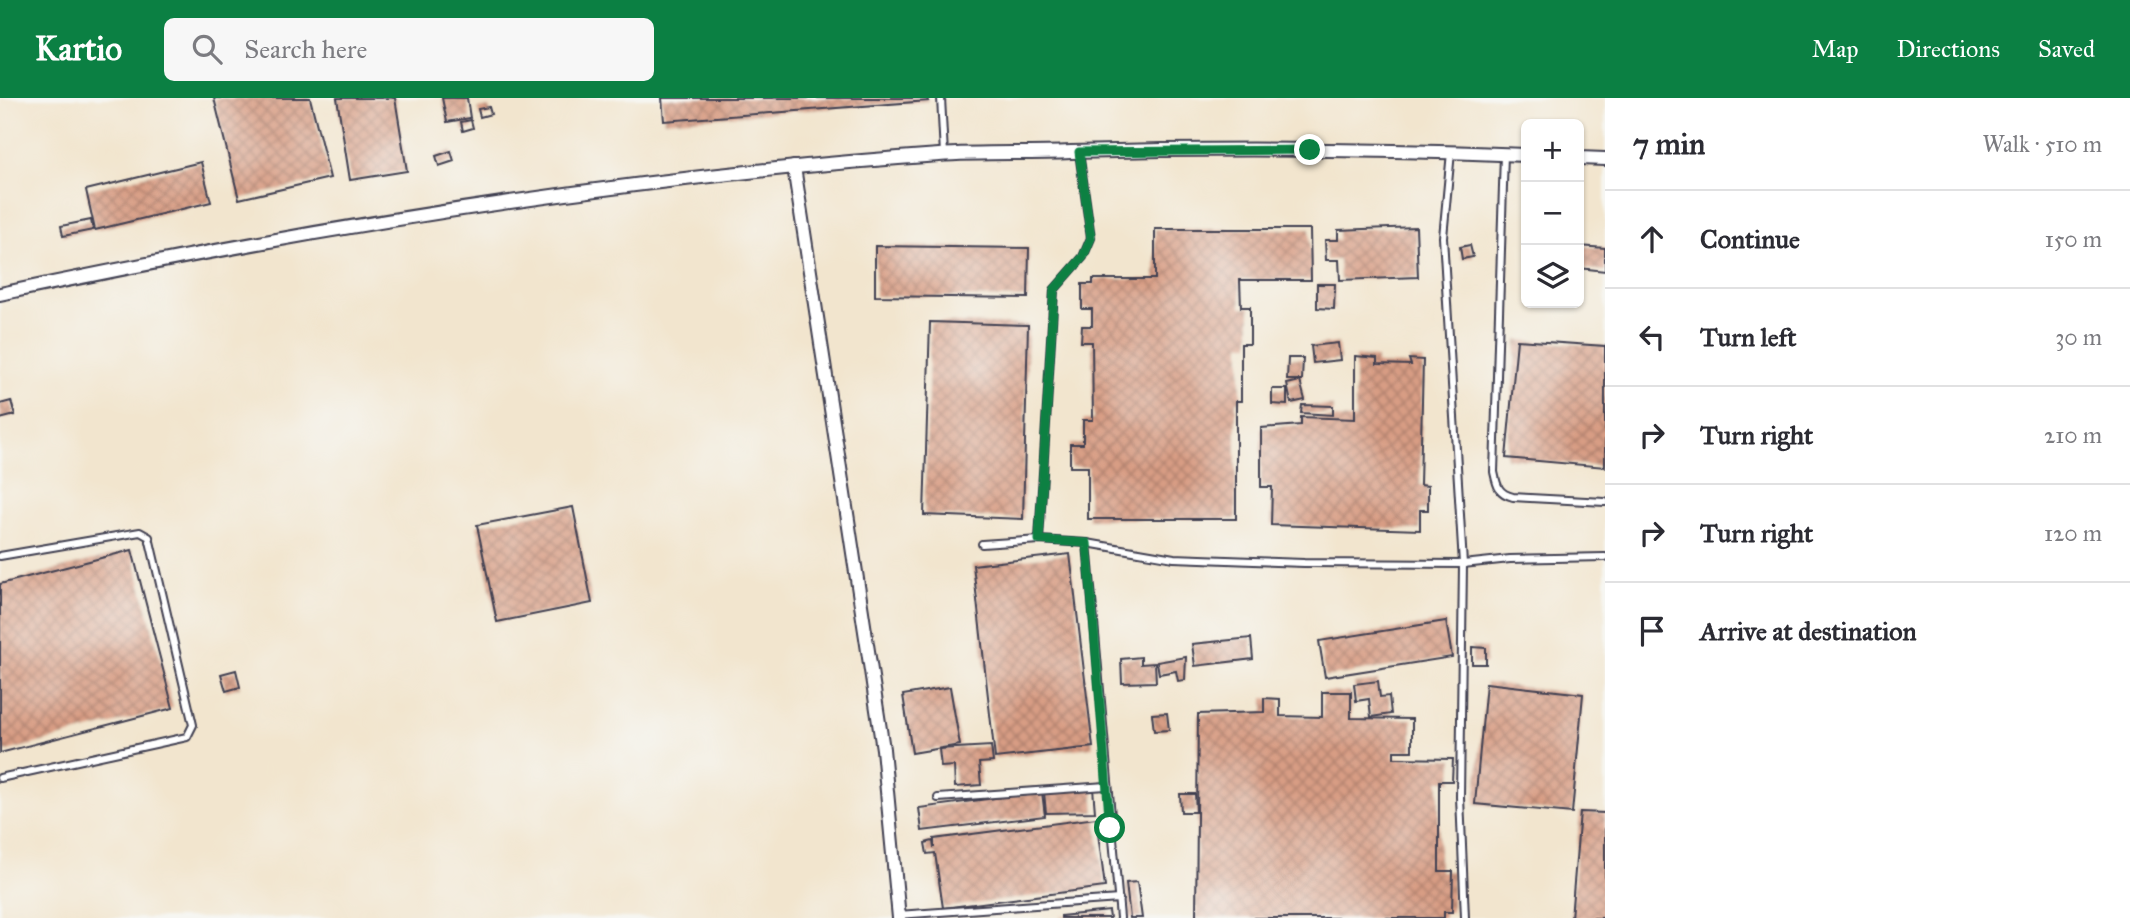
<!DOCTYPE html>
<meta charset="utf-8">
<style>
:root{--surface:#fff;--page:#f7f7f7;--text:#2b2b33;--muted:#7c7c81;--line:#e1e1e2;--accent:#0b8043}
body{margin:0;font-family:"IM FELL Great Primer",serif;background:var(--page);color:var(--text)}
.controls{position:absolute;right:21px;top:21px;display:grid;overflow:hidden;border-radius:10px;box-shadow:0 2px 5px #0004}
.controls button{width:63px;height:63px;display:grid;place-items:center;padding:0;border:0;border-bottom:2px solid var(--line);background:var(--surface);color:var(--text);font:35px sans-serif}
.stop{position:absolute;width:21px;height:21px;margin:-16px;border:5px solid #0b8043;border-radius:50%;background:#fff}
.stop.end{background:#0b8043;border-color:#fff;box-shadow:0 2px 7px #0008}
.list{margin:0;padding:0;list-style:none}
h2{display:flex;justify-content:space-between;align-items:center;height:91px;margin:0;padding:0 28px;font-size:30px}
h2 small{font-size:23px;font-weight:400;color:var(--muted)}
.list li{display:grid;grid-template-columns:46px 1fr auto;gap:21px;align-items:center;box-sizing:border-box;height:98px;padding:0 28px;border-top:2px solid var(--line)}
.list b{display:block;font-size:26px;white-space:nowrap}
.list em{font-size:23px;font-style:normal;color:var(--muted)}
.icon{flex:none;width:38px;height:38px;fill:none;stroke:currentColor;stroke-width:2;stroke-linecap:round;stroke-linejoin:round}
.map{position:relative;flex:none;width:1605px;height:820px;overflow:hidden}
header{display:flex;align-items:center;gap:42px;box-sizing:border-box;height:98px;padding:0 35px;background:var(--accent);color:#fff}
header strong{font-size:33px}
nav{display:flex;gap:38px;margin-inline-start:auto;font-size:24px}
.search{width:490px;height:63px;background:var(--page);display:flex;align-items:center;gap:18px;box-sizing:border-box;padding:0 24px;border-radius:10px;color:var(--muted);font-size:26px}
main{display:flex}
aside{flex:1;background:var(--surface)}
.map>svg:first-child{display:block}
.building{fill:url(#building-cross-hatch)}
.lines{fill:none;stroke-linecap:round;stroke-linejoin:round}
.service-casing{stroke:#413f51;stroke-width:10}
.minor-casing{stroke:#413f51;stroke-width:16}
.service{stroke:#fff;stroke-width:6}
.minor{stroke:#fff;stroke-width:12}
.route{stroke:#0b8043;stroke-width:9}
</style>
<header>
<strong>Kartio</strong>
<div class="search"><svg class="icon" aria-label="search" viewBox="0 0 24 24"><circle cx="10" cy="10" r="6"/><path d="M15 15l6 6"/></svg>Search here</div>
<nav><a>Map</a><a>Directions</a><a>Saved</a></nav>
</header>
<main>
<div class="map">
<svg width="1605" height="820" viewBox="0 0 1605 820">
<defs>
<pattern id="building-cross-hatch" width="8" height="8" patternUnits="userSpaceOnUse" patternTransform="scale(1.75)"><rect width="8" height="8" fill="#d89d84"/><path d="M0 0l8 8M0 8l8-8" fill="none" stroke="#af806d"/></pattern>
</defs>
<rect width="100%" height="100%" fill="#f6f6f2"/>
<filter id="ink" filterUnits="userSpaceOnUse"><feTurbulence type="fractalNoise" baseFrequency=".0143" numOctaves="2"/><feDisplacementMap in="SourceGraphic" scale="14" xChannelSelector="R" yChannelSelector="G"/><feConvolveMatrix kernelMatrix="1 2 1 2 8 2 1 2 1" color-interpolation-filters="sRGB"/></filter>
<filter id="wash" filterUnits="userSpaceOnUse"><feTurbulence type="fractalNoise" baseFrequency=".00686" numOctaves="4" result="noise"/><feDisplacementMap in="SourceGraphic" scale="28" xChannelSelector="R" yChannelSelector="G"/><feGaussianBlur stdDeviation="1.57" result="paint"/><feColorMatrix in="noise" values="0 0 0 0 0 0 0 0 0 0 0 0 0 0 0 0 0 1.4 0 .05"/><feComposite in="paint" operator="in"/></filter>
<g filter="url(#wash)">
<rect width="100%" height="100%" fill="#f2e5ce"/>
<g id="blocks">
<!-- building -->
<g class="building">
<polygon points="214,0 310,0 330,80 239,101"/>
<polygon points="337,0 395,0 407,73 350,82"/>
<polygon points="442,0 467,0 470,20 447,24"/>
<polygon points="662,0 927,0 928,3 664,23"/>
<polygon points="489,9 491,16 480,19 478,11"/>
<polygon points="471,22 473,30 463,33 461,24"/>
<polygon points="451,53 454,63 439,68 436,58"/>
<polygon points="201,64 211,104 95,132 86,92"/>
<polygon points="91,122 93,132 63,138 61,128"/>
<polygon points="1416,129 1418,179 1340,182 1339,162 1326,162 1325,142 1338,142 1338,132"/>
<polygon points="1155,131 1310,131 1311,182 1240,182 1241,209 1250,209 1250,246 1241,246 1241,303 1236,303 1236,421 1088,421 1088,369 1070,369 1070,346 1083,346 1083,322 1093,322 1092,244 1081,244 1082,228 1092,228 1092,211 1082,211 1082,186 1093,186 1093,181 1155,181"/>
<polygon points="1470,147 1473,159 1462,161 1460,149"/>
<polygon points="875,148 1029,150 1028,200 875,198"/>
<polygon points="1579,148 1605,150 1605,173 1579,170"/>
<polygon points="1317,186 1335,186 1334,211 1317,210"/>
<polygon points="930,224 1028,227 1023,421 924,417"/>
<polygon points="1517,242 1605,248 1605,369 1506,360"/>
<polygon points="1338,245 1340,262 1313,265 1311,248"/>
<polygon points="1355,258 1377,260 1377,266 1411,267 1409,261 1423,262 1420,387 1428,388 1428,412 1420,412 1420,432 1271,427 1272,389 1261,389 1261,330 1301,327 1301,319 1355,321"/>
<polygon points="1288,260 1303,260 1302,282 1287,282"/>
<polygon points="1300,283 1305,302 1291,305 1287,286"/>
<polygon points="1272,291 1287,291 1287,307 1272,306"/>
<polygon points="11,303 15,317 0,321 0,306"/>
<polygon points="1302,307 1333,308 1333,317 1301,315"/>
<polygon points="573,409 592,505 497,524 477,427"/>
<polygon points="132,452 173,610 0,655 0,486"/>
<polygon points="1070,456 1093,649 995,660 973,467"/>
<polygon points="1446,523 1452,559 1325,579 1319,543"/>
<polygon points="1251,540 1253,561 1195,568 1192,546"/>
<polygon points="1472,549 1486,550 1486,566 1472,566"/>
<polygon points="1141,559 1141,566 1155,565 1156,584 1122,585 1121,561"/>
<polygon points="1186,559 1185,582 1178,583 1176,573 1159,576 1157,564"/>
<polygon points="236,572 240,589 226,593 221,576"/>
<polygon points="1378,583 1380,599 1389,598 1391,616 1371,619 1369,601 1356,603 1354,586"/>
<polygon points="1486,585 1583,596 1572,715 1475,706"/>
<polygon points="950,589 960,647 912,655 903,597"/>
<polygon points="1322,594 1351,594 1351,620 1412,621 1412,653 1394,653 1394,660 1453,661 1452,683 1439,683 1439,773 1453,773 1452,814 1444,814 1444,820 1196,820 1198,616 1264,614 1264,600 1280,601 1280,618 1322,619"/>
<polygon points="1167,615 1169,632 1154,633 1152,616"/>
<polygon points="991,648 993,664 979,665 981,687 955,689 954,668 941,669 939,651"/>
<polygon points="1093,690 1095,714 1046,715 1044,694"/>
<polygon points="1042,694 1045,718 922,733 919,710"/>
<polygon points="1180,696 1195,696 1196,714 1181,714"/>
<polygon points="1580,714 1605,715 1605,820 1571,820"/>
<polygon points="1096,720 1105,789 943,810 935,755 927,756 925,745 933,743 934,750 934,741"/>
<polygon points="1137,784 1142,820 1130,820 1126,785"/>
<polygon points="1109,813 1110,820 1061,820 1061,818"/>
</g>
</g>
</g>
<g filter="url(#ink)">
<use href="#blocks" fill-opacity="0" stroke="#413f51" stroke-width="2"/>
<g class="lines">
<!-- service casing -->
<g class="service-casing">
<g id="service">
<polyline points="941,0 944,56"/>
<polyline points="1451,54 1443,139 1463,466 1460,699 1465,820"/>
<path d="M 1504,56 L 1494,374 C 1497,388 1498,395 1513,399 L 1605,404"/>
<polyline points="1039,442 1054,192 1083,159 1091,140 1079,54"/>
<polyline points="1087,445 1120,820"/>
<polyline points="982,446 1039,442 1087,445 1174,460 1304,465 1463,466 1510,461 1605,459"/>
<polyline points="0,458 140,434 149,439 193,627 187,639 0,680"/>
<polyline points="938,700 1106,688"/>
<polyline points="898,817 1119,801"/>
</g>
</g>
<!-- minor casing -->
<g class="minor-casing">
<g id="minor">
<polyline points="1579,60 1605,61"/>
<polyline points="794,69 883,651 899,820"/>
<path d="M 0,196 C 310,130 623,79 939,57 C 983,54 1027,56 1071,54 C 1222,50 1374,51 1526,57"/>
</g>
</g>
<!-- service -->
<use href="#service" class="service"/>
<!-- minor -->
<use href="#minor" class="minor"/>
</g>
</g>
<g class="lines" filter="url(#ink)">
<!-- route -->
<polyline class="route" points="1110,730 1087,445 1039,442 1054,192 1083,159 1091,140 1079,54 1310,52"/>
</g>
</svg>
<div class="controls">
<button>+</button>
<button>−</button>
<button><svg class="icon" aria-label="layers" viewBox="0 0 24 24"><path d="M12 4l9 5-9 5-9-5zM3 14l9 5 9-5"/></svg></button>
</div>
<div class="stop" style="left:1110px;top:730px"></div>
<div class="stop end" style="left:1310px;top:52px"></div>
</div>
<aside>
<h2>7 min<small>Walk · 510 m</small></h2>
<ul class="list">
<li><svg class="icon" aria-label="ahead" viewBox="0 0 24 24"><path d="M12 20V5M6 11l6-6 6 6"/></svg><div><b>Continue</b></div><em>150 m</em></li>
<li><svg class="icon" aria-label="left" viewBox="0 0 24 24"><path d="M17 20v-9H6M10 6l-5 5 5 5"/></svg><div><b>Turn left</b></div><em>30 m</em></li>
<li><svg class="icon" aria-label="right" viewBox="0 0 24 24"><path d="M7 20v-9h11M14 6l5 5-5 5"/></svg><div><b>Turn right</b></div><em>210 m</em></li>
<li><svg class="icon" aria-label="right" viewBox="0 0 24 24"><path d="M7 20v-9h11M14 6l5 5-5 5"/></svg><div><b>Turn right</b></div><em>120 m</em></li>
<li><svg class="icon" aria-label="arrive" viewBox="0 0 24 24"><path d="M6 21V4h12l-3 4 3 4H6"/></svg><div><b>Arrive at destination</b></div></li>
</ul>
</aside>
</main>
